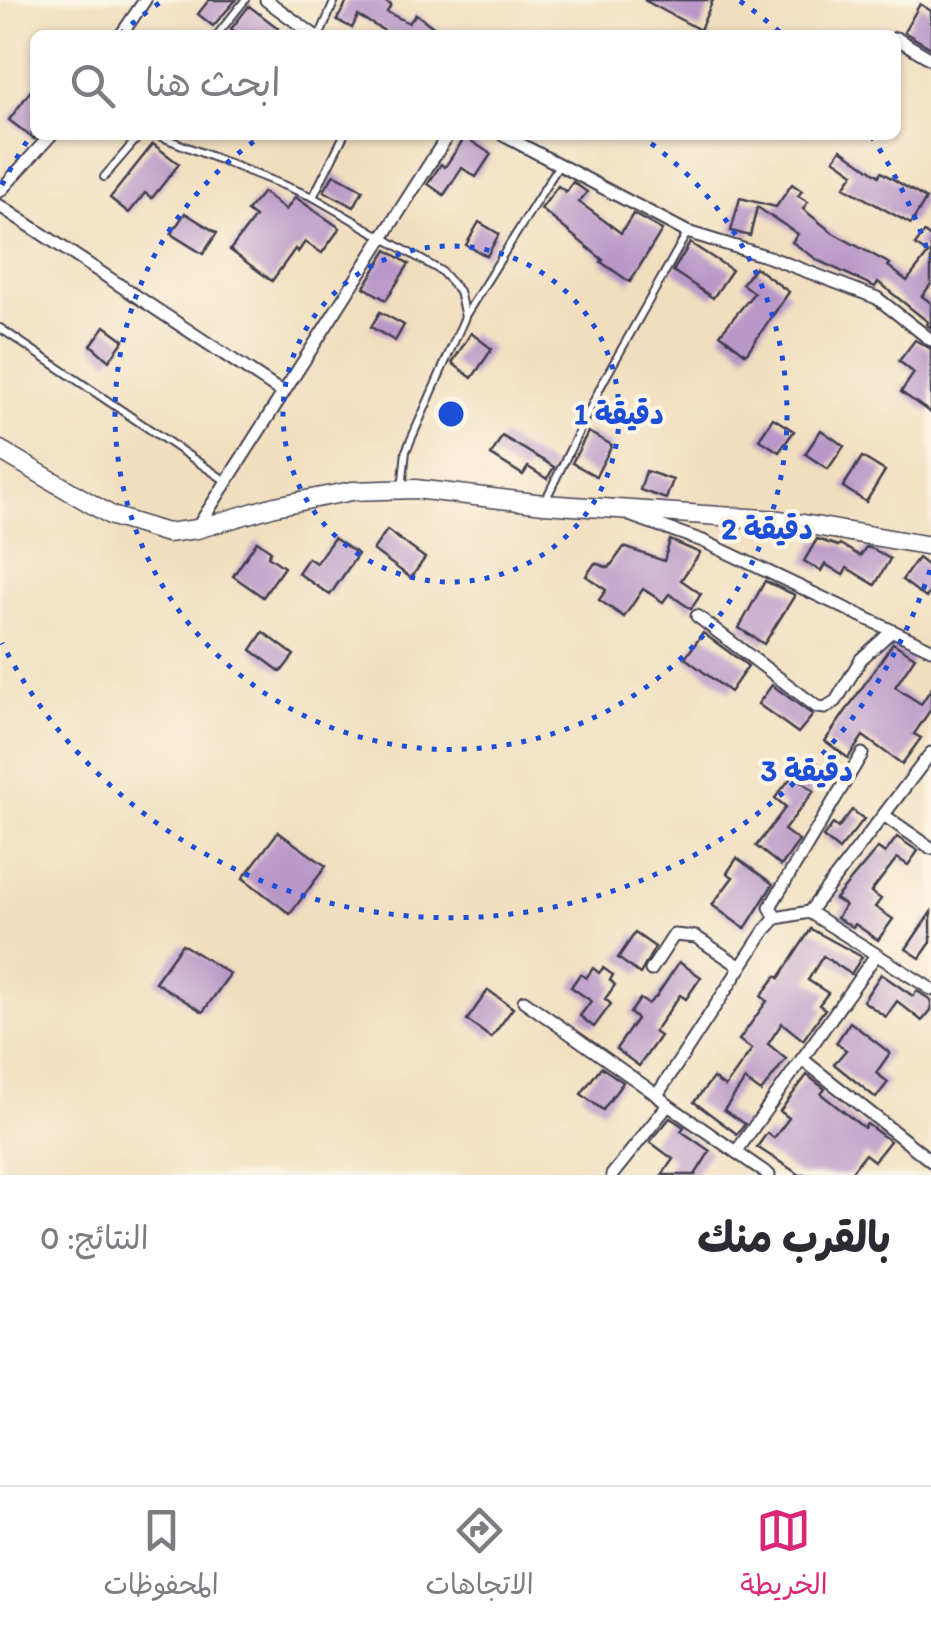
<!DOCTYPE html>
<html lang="ar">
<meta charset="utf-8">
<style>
:root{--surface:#fff;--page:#f7f7f7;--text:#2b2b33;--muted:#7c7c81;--line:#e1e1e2;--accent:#db2777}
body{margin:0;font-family:Itim,"Playpen Sans Arabic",sans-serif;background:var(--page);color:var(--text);direction:rtl}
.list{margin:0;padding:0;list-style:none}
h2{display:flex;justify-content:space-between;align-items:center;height:130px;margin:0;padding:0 40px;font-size:42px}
h2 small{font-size:32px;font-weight:400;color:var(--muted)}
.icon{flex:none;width:55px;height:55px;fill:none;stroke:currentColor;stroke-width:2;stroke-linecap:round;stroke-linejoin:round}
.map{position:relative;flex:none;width:931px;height:1175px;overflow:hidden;direction:ltr}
.search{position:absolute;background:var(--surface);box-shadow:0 2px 8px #0004;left:30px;right:30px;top:30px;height:110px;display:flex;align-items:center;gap:25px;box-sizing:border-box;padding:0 35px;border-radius:15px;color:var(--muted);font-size:38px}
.sheet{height:310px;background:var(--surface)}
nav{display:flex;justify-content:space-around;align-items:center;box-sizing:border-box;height:140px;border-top:2px solid var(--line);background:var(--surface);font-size:28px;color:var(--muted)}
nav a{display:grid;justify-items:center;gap:5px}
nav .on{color:var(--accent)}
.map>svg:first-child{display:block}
.building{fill:#b997c8}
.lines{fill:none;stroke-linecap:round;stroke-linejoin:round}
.lane-casing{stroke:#413e4f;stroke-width:10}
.street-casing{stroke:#413e4f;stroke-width:15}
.secondary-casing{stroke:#413e4f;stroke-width:21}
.lane{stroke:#fff;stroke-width:6}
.street{stroke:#fff;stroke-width:11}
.secondary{stroke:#fff;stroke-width:18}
.ring{fill:none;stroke:#1d4ed8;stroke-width:5;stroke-dasharray:5 10}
.centre{fill:#1d4ed8;stroke:#fcf5e5;stroke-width:5}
.ring-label{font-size:30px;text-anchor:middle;font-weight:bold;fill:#1d4ed8;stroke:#fcf5e5;stroke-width:8;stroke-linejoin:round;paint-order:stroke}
</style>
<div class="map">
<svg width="931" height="1175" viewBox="0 0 931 1175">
<rect width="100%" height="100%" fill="#fcf5e5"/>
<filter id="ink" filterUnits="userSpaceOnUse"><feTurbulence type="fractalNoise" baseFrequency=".01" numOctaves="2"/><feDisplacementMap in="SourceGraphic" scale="20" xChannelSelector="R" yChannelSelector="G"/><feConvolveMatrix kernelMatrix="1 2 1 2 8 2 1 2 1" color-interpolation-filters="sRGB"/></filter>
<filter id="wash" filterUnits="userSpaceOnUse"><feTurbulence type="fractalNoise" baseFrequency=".0048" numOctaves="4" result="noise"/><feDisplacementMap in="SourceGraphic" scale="40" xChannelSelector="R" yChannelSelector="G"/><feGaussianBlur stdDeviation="2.25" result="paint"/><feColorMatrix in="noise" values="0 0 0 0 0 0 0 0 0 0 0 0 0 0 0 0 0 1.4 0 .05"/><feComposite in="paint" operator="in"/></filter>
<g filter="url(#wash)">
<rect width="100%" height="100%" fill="#f1debe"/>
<g id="blocks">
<!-- building -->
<g class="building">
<polygon points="209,0 236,0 213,26 198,14"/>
<polygon points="348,0 382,0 391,5 387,12 409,23 416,14 444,35 392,35 358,16 352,28 337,20"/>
<polygon points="644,0 713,0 700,30"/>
<polygon points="920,4 931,11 931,48 904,32"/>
<polygon points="249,6 278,28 273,35 240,35 231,29"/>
<polygon points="35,85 35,139 34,139 9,120"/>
<polygon points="465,137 491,154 476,177 462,168 444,195 428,184 441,164 445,167"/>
<polygon points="153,144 179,164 152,198 145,193 129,213 110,198"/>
<polygon points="841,149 879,176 881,172 926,199 911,224 844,187 854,173 834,159"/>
<polygon points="334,174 363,190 354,207 324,191"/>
<polygon points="573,182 587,192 579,202 621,233 633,214 662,230 630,282 601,262 603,260 541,209 558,186 566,192"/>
<polygon points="792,184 802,191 798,196 808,202 803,209 833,233 890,264 888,266 907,281 928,254 915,245 924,233 931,238 931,284 922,296 931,303 931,328 927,325 928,322 878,282 875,287 819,261 792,242 798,234 757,207 750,236 731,231 740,198 776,207"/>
<polygon points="263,192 286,210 295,197 340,228 322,253 305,242 298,252 295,249 272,281 230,250 255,217 247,211"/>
<polygon points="185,213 217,233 203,254 171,234"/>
<polygon points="479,222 499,234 487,256 466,245"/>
<polygon points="690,243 732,270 713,298 673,271"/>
<polygon points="387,250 409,264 386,300 364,287"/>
<polygon points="755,267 789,292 746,354 720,334 754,293 742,284"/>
<polygon points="380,312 404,325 395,341 371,327"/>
<polygon points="105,326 124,340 109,361 91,345"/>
<polygon points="471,333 492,349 472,378 452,363"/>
<polygon points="915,340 931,349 931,413 901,392 914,373 899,361"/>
<polygon points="773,418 794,431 779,452 759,439"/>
<polygon points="821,430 844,446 828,469 805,454"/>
<polygon points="588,432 612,445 596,476 572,463"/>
<polygon points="502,436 554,467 547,479 528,467 523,475 491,455"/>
<polygon points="862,457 885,471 866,502 843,487"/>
<polygon points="646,471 673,480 666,499 640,490"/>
<polygon points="387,530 425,558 411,578 373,550"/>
<polygon points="334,538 358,554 330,595 298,573 308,558 316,563"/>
<polygon points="817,539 838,546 840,544 860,556 866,547 873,549 890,559 875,585 847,568 843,575 825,564 821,571 804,561"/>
<polygon points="670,540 700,553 681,580 701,594 691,609 669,594 663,602 643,589 624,617 599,600 606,590 586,576 595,563 609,568 624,547 664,561"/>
<polygon points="257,541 271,551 268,556 284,567 263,597 233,576"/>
<polygon points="918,558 931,568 931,590 926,598 902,580"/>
<polygon points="765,581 795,595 764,644 739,628"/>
<polygon points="263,632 294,655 281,672 251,650"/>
<polygon points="703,633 748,666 730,692 685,658"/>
<polygon points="893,643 915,657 895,687 921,704 931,689 931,709 914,734 921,738 902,764 863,736 848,758 825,741"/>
<polygon points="772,685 813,715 798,733 758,704"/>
<polygon points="793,775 814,791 784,830 799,841 781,866 756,846 786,807 775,798"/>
<polygon points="852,810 864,819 839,850 823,837 833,824 838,828"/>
<polygon points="278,832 326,866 290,914 243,878"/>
<polygon points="897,837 918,851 908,865 897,858 871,892 881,899 875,907 893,919 878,940 855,924 853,927 837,918 845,905 835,899 878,848 885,853"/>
<polygon points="737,858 773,884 745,929 712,905 733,877 727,873"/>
<polygon points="931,912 931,942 920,958 906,949"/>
<polygon points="811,929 862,957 851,974 823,956 808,980 828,993 819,1005 825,1009 803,1040 782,1023 768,1044 786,1059 761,1092 745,1080 724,1110 745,1124 737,1134 694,1102 713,1078 725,1087 752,1049 739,1040 767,1001 761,996 776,976 779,978"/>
<polygon points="635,933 655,947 640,974 618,958"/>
<polygon points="182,944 230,974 203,1012 155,982"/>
<polygon points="679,962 701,977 686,999 680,995 654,1032 660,1036 639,1066 616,1049 637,1019 630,1013 640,999 648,1004 656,997"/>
<polygon points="593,968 599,973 603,968 613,975 610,980 615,985 605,999 611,1004 594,1027 580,1016 591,1001 571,987 580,974 586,978"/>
<polygon points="881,974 913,996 917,991 931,1000 931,1010 922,1021 897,1001 886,1017 863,1001"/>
<polygon points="488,990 513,1008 491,1038 467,1020"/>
<polygon points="850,1022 890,1053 876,1073 888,1082 876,1098 834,1064 846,1050 836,1043"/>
<polygon points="601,1067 623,1082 603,1110 581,1094"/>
<polygon points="807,1075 825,1089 821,1094 864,1128 867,1124 890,1141 874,1161 865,1154 849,1175 800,1175 757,1147 767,1133 774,1138 789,1118 780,1111"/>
<polygon points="670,1118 684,1127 681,1131 710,1151 695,1175 662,1175 673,1159 650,1142"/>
</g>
</g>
</g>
<g filter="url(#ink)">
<use href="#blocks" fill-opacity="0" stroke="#413e4f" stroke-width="2.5"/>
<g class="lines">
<!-- lane casing -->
<g class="lane-casing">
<g id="lane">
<polyline points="217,35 245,0"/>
<polyline points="320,35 335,0"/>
<polyline points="157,135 313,197 441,271 459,291 465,317 406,451 402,489"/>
<polyline points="104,177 140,135"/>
<polyline points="313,197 344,135"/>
<polyline points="465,316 559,165"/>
<polyline points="0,328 226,481"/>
<polyline points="545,501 603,382 687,233"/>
</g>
</g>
<!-- street casing -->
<g class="street-casing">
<g id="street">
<polyline points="266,0 314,35"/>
<polyline points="121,35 145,0"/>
<polyline points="896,38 931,59"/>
<polyline points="503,135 687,232 769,257 877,298 931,340"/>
<polyline points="0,191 51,135"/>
<polyline points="0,206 283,393"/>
<polyline points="629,515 703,541 931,649"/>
<polyline points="197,528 448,135"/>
<polyline points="697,616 817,707 825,708 836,701 861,659 892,631"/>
<polyline points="885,816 931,848"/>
<polyline points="809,912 931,989"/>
<polyline points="776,918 770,907 862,754"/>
<polyline points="651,970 674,935 696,937 741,967"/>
<polyline points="524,1001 657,1095"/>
<polyline points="802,1059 931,1161"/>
<polyline points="668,1105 769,1175"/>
<polyline points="736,1152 876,955"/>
<polyline points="612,1175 668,1105 657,1095 765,930 776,918 809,912 931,753"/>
</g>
</g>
<!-- secondary casing -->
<g class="secondary-casing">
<polyline id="secondary" points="0,450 112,516 167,533 197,529 275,506 352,491 415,489 544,504 780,520 931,546"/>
</g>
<!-- lane -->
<use href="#lane" class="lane"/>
<!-- street -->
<use href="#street" class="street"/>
<!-- secondary -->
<use href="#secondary" class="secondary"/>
</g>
</g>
<!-- distance rings -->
<g class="ring">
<circle cx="451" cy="414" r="168"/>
<path d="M639 135A336 336 0 1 1 263 135"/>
<path d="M930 570A504 504 0 0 1 2 643M2 185A504 504 0 0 1 33 132M120 34A504 504 0 0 1 162 1M740 1A504 504 0 0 1 782 34M871 136A504 504 0 0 1 930 258"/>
</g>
<circle cx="451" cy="414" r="15" class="centre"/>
<g class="ring-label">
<text x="619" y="424">1 دقيقة</text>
<text x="767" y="539">2 دقيقة</text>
<text x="807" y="781">3 دقيقة</text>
</g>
</svg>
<div class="search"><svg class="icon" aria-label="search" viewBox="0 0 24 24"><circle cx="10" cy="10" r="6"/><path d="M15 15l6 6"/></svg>ابحث هنا</div>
</div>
<section class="sheet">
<h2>بالقرب منك<small>النتائج: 0</small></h2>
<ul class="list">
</ul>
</section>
<nav>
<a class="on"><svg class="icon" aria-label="map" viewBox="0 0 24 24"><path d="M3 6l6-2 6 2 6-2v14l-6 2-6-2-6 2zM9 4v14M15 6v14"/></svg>الخريطة</a>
<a><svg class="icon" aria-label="directions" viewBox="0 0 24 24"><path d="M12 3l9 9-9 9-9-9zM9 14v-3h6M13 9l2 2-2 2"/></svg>الاتجاهات</a>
<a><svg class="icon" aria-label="saved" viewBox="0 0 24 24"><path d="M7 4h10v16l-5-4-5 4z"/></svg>المحفوظات</a>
</nav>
